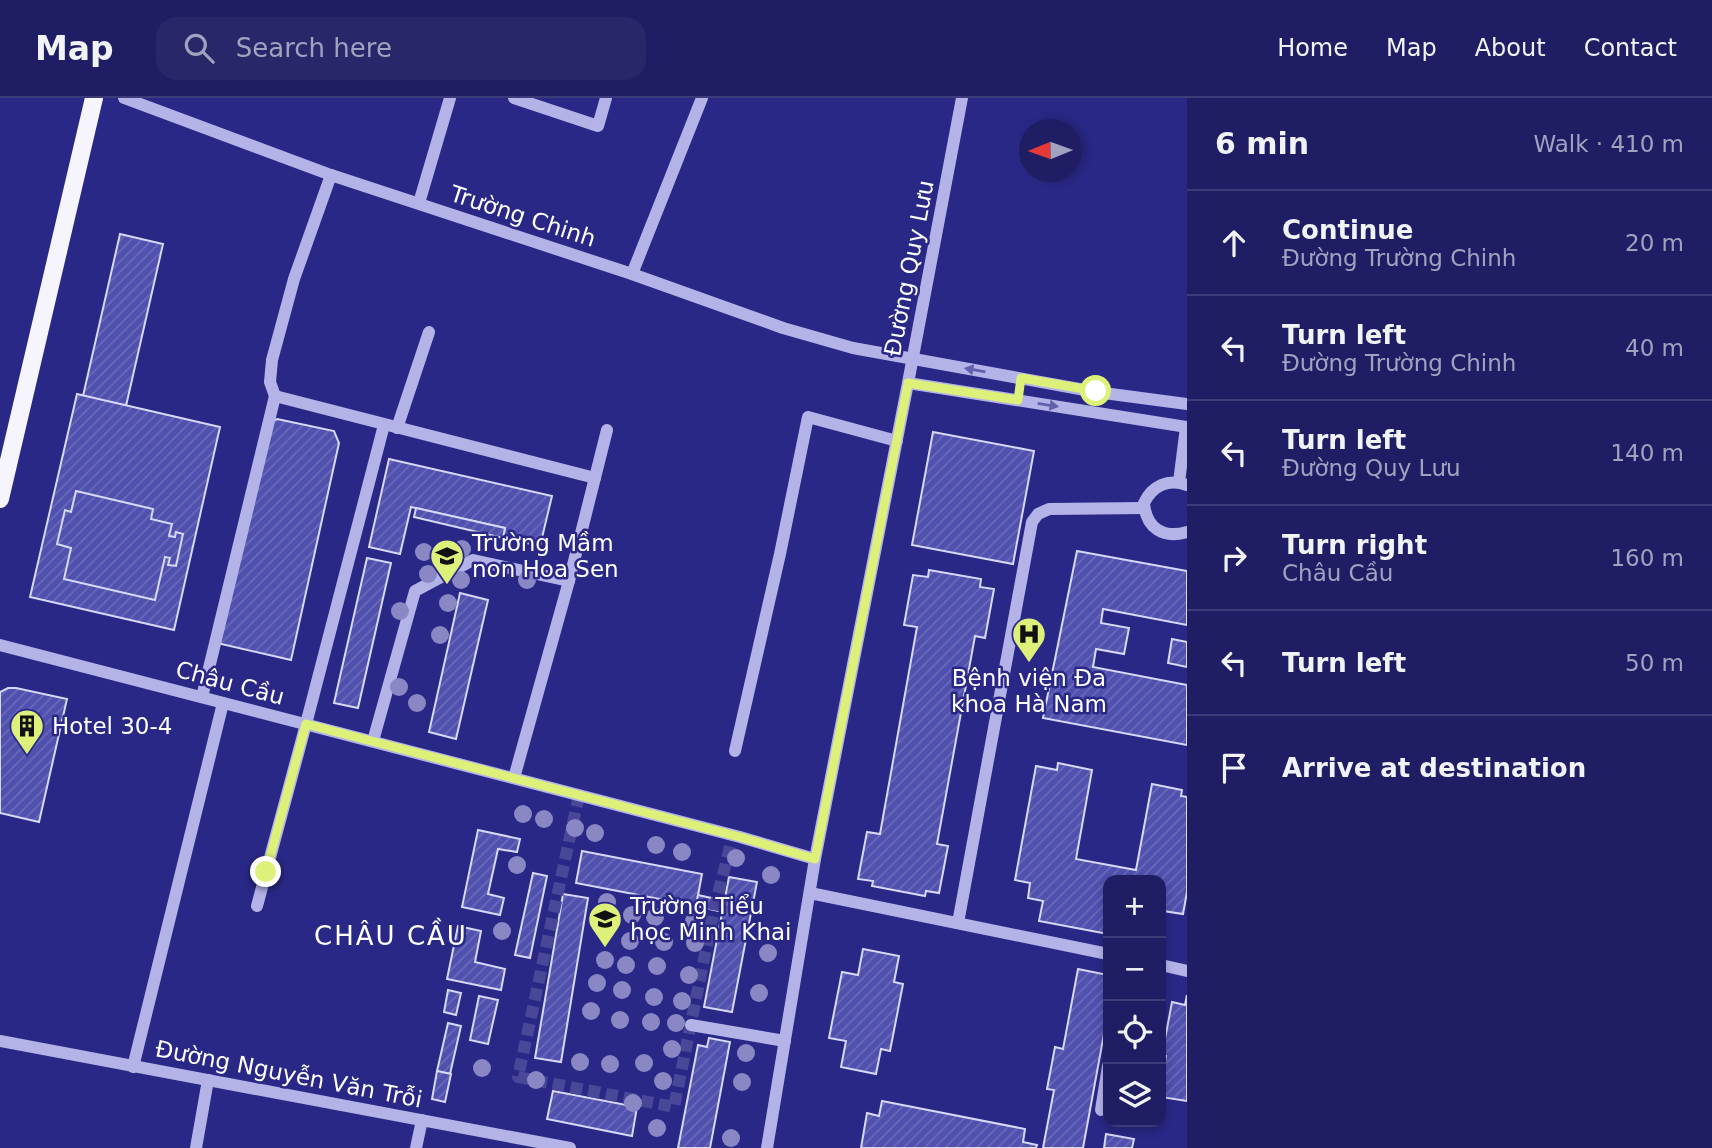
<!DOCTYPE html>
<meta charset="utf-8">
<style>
:root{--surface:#1f1e64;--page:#27276a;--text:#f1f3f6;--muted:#a1a2bf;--line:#3c3c78}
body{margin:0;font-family:"DejaVu Sans",sans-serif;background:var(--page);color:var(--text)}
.controls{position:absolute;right:21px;bottom:21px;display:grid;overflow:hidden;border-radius:14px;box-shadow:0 4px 10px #0003}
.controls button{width:63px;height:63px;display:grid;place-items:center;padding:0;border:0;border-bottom:2px solid var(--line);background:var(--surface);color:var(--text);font:35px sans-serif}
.compass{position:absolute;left:1019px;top:21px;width:63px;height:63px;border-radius:50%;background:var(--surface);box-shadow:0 4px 10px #0003;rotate:269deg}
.stop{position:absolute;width:21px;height:21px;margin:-16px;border:5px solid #ddf079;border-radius:50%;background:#fff}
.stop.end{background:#ddf079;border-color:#fff;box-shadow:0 2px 7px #0008}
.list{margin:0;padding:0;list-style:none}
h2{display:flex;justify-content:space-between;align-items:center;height:91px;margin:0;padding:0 28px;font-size:30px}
h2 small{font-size:23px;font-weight:400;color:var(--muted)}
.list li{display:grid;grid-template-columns:46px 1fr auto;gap:21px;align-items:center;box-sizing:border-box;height:105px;padding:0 28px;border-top:2px solid var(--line)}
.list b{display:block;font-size:26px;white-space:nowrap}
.list p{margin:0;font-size:23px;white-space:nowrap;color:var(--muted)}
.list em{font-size:23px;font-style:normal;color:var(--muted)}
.icon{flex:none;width:38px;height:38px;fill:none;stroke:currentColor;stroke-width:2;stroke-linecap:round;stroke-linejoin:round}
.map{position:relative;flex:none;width:1187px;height:1050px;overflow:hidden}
header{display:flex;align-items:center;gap:42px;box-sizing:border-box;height:98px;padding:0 35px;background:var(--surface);border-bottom:2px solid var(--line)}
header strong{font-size:33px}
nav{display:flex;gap:38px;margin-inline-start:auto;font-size:24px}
.search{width:490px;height:63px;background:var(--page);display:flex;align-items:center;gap:18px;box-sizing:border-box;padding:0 24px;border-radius:21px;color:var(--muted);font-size:26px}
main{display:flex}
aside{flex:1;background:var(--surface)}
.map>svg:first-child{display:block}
.building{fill:url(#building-hatch);stroke:#d7d7f6;stroke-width:2}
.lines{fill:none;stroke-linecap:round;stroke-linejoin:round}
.minor-tunnel{stroke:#494898;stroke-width:12;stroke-dasharray:12 6;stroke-linecap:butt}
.minor{stroke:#b3b3e8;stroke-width:12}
.major{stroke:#f6f5fe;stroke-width:18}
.tree{fill:#8988c4}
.oneway{fill:#6060ad}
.route{stroke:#ddf079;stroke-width:9}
.labels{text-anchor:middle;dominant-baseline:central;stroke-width:5;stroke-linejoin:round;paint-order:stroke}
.street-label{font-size:23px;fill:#fff;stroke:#292886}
.poi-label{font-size:23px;fill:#fff;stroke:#292886;text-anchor:start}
.quarter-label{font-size:26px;letter-spacing:2px;fill:#fff;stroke:#292886}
</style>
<header>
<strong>Map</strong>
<div class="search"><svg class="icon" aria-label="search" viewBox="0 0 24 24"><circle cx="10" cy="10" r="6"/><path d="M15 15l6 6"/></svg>Search here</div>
<nav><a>Home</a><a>Map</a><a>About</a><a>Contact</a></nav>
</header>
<main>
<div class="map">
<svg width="1187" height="1050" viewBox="0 0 1187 1050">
<defs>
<pattern id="building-hatch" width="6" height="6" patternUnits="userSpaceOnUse" patternTransform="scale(1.75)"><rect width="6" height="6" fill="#5050ae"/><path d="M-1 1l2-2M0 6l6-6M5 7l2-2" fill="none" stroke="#6a6aba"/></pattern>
</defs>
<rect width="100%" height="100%" fill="#292886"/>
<!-- building -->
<g class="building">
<polygon points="120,136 163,146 126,308 83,298"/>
<polygon points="77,296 220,329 174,532 30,499"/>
<polygon points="277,321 334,333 339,345 291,562 217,545 265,328"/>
<polygon points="933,334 1034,353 1013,466 912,447"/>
<polygon points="389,361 552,398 540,448 503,440 505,430 411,409 400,456 369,449"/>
<polygon points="76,393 153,411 151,421 172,426 169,438 175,439 176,434 183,436 176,468 168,467 170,460 165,459 155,502 64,481 71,450 57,446 65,412 71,414"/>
<polygon points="416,410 505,430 503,440 414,419"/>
<polygon points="1077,453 1187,473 1187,527 1103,511 1101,525 1129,530 1124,556 1096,551 1093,569 1187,587 1187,647 1043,620"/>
<polygon points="367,460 391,465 358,610 334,605"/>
<polygon points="929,472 981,481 980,489 994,491 985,540 975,538 937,746 948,748 939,795 926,793 925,798 872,788 873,783 858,781 867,734 880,736 917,529 904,527 913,477 928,479"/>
<polygon points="460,495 488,502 456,641 429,634"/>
<polygon points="1172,541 1187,544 1187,569 1168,565"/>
<polygon points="8,590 16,590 67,601 39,724 0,715 0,594"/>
<polygon points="1058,665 1092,672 1076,761 1136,772 1152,686 1182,692 1181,698 1187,699 1187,794 1183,816 1163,813 1161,825 1161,782 1108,782 1108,836 1039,823 1043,803 1028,800 1030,785 1015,782 1036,668 1057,672"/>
<polygon points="478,732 520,741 517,754 498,751 488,796 504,800 500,817 462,809"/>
<polygon points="582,753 702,776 696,808 576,785"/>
<polygon points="533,775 547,778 530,860 515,857"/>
<polygon points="729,779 757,784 732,914 704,909"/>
<polygon points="563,796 588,800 561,964 535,960"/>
<polygon points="698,797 725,803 723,814 696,808"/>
<polygon points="458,828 481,833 475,864 505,871 501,892 447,881"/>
<polygon points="863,851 899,858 894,884 903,886 890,953 881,951 876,976 841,969 846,943 829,940 842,874 858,877"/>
<polygon points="1078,871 1108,877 1108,914 1083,1050 1043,1050 1054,992 1047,991 1055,949 1063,951"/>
<polygon points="448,892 461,895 456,917 444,914"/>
<polygon points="1187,897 1187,1003 1161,999 1161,987 1166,958 1162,957 1172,904 1185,907"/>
<polygon points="479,898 498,902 488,946 470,942"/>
<polygon points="448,925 461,928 450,976 437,973"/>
<polygon points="709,940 730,944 710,1050 678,1050 698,947 707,949"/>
<polygon points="437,973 451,976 445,1004 432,1001"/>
<polygon points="553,993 637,1009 632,1038 547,1021"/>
<polygon points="882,1003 1025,1031 1023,1044 1037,1047 1036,1050 861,1050 867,1015 879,1018"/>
<polygon points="1106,1036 1134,1041 1132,1050 1104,1050"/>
</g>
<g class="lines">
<!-- minor-tunnel -->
<polyline class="minor-tunnel" points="579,697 518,979 674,1009 714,812 733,737"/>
<!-- minor -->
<g class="minor">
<polyline points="124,0 331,77 632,176 783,230 853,250 1096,294 1187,306"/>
<polyline points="514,0 598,28 606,0"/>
<polyline points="419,105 450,0"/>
<polyline points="632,176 702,0"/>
<polyline points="908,285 1187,329"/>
<polyline points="275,298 595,380"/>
<polyline points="275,298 270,284 272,262 294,181 331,77"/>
<polyline points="397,330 429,234"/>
<polyline points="1179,384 1186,329"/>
<path d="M 1187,387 C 1168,380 1152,388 1144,405 C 1146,430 1163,441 1187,434"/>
<polyline points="0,547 740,739 815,761"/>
<polyline points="202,599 275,298"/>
<polyline points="373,643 415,493 473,462 569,483"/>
<polyline points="735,653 780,456 808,319 897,343"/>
<polyline points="514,680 569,483 607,332"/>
<polyline points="810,795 1108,856"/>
<polyline points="257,808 306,626 384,327"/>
<polyline points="958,825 1032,424 1038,416 1049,411 1144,410"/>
<polyline points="1161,867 1187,873"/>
<polyline points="691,927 785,943"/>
<polyline points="0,943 570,1050"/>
<polyline points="133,969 223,605"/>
<polyline points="1101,1012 1108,968"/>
<polyline points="196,1050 208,982"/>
<polyline points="416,1050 422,1022"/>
<polyline points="767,1050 815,761 908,285 962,0"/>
</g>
<!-- major -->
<polyline class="major" points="0,401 94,0"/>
</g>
<!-- trees -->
<g class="tree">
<circle cx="462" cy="451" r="9"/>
<circle cx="424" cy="454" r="9"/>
<circle cx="428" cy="476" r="9"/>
<circle cx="461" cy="482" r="9"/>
<circle cx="527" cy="482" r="9"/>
<circle cx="448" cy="505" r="9"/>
<circle cx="400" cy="513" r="9"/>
<circle cx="440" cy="537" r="9"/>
<circle cx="399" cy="589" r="9"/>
<circle cx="417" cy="605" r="9"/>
<circle cx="523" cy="716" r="9"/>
<circle cx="544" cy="721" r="9"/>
<circle cx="575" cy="730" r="9"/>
<circle cx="595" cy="735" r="9"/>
<circle cx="656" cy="747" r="9"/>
<circle cx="682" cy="754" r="9"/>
<circle cx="736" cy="760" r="9"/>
<circle cx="517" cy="767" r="9"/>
<circle cx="771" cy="777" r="9"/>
<circle cx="607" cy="804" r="9"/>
<circle cx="632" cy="817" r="9"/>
<circle cx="655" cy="819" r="9"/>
<circle cx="694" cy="823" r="9"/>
<circle cx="502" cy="833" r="9"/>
<circle cx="630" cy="843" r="9"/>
<circle cx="664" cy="844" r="9"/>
<circle cx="695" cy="845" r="9"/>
<circle cx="768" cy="855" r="9"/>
<circle cx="605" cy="862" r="9"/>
<circle cx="626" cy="867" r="9"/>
<circle cx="657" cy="868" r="9"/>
<circle cx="689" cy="877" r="9"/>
<circle cx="597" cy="885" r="9"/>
<circle cx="622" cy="892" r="9"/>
<circle cx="759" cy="895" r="9"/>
<circle cx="654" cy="899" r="9"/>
<circle cx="682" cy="903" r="9"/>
<circle cx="591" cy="913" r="9"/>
<circle cx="620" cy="922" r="9"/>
<circle cx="651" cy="924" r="9"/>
<circle cx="676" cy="925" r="9"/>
<circle cx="672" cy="951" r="9"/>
<circle cx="746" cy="955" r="9"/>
<circle cx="580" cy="964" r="9"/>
<circle cx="644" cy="965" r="9"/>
<circle cx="610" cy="966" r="9"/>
<circle cx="482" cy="970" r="9"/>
<circle cx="536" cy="982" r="9"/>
<circle cx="663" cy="983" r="9"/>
<circle cx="742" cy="984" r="9"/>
<circle cx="633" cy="1005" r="9"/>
<circle cx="657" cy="1030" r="9"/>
<circle cx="731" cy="1040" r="9"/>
</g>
<!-- one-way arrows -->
<defs><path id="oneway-solid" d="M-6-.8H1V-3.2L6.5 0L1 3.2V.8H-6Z" transform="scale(1.75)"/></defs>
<g class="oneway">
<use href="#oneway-solid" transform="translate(975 272) rotate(-170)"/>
<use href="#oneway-solid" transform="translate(1048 307) rotate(9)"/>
</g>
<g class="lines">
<!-- route -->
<polyline class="route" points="266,774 306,626 740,739 815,761 908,285 1018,302 1021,280 1096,293"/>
</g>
<!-- icons -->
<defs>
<g id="school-pin" transform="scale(1.75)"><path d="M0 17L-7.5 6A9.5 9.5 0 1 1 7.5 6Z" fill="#ddf079" stroke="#292886"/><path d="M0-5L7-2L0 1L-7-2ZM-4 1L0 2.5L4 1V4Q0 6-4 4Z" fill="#111"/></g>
<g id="hospital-pin" transform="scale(1.75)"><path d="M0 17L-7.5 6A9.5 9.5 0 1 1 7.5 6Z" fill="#ddf079" stroke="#292886"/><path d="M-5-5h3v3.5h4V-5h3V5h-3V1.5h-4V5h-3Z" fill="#111"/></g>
<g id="building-pin" transform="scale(1.75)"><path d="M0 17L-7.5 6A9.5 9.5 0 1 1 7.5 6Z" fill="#ddf079" stroke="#292886"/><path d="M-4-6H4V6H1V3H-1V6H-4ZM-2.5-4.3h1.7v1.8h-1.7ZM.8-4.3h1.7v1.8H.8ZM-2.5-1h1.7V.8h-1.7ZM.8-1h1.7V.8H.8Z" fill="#111"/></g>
</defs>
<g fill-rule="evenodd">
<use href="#school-pin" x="447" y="458"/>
<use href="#hospital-pin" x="1029" y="536"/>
<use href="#building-pin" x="27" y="628"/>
<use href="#school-pin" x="605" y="821"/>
</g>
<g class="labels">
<!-- street labels -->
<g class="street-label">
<text transform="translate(523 118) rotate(18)">Trường Chinh</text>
<text transform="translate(909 170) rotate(-79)">Đường Quy Lưu</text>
<text transform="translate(230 585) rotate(15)">Châu Cầu</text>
<text transform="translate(289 976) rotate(11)">Đường Nguyễn Văn Trỗi</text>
</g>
<!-- poi labels -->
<g class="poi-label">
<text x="472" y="445">Trường Mầm<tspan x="472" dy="26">non Hoa Sen</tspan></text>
<text x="1029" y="580" text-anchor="middle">Bệnh viện Đa<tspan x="1029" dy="26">khoa Hà Nam</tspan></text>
<text x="52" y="628">Hotel 30-4</text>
<text x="630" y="808">Trường Tiểu<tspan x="630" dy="26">học Minh Khai</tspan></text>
</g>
<!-- quarter labels -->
<g class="quarter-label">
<text x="391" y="838">CHÂU CẦU</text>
</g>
</g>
</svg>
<div class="controls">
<button>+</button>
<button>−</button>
<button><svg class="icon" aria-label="locate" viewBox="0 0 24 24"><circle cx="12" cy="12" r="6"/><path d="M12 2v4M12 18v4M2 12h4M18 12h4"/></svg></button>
<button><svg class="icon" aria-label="layers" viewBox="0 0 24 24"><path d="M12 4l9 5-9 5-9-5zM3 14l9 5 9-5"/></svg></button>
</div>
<svg class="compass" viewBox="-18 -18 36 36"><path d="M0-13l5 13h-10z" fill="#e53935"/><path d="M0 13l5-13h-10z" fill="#a1a2bf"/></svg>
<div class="stop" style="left:1096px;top:293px"></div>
<div class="stop end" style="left:266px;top:774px"></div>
</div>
<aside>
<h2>6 min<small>Walk · 410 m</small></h2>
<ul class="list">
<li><svg class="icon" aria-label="ahead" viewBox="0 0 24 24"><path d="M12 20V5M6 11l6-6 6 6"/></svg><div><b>Continue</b><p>Đường Trường Chinh</p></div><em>20 m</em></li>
<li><svg class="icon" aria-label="left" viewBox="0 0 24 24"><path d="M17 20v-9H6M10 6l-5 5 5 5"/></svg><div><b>Turn left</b><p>Đường Trường Chinh</p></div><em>40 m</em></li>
<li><svg class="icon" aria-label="left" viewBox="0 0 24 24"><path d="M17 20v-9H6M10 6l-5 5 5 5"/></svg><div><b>Turn left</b><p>Đường Quy Lưu</p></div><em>140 m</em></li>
<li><svg class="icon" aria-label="right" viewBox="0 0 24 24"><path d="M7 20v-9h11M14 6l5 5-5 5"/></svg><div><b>Turn right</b><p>Châu Cầu</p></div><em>160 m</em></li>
<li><svg class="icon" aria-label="left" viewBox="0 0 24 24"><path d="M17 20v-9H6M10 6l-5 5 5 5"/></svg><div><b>Turn left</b></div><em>50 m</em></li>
<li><svg class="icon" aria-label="arrive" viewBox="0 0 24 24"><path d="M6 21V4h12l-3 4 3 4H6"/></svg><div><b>Arrive at destination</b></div></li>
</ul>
</aside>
</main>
